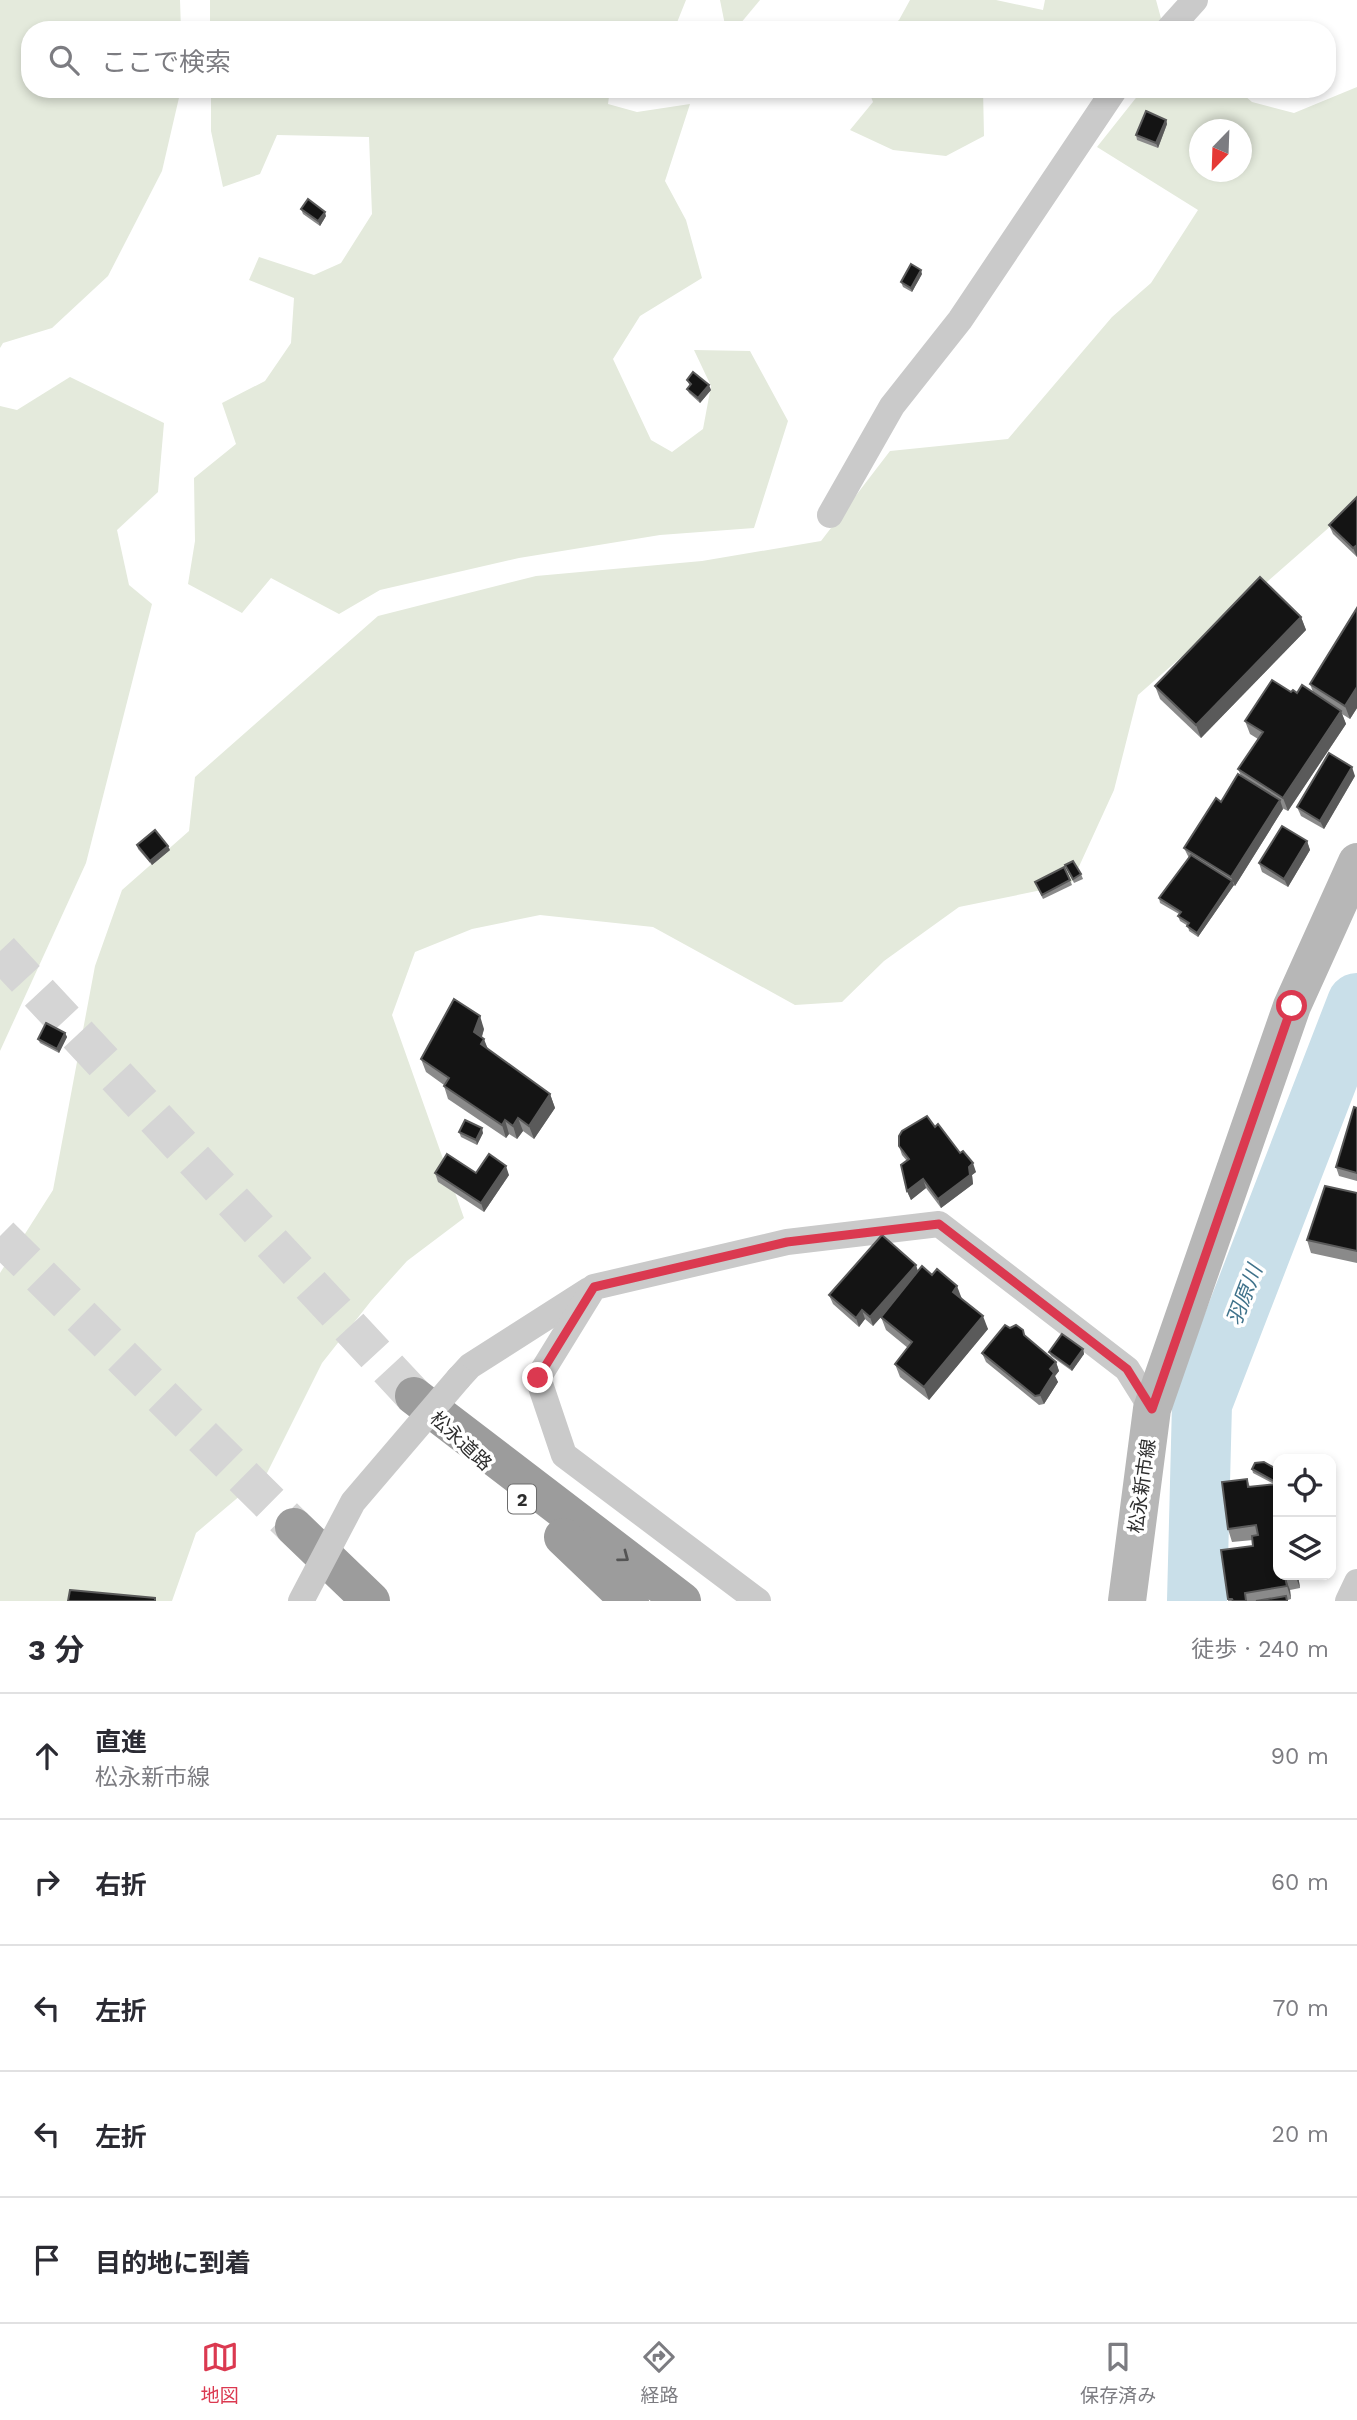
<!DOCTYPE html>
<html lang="ja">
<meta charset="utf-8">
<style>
:root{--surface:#fff;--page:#f7f7f7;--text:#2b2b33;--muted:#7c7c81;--line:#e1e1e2;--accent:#db3950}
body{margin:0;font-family:"Work Sans","Noto Sans JP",sans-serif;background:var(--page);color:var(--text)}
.controls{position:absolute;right:21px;bottom:21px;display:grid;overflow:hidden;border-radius:14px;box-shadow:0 4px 10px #0003}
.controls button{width:63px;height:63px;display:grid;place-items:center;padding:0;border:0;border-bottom:2px solid var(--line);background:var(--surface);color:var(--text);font:35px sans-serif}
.compass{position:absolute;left:1189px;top:119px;width:63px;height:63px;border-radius:50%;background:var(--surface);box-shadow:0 4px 10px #0003;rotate:203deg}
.stop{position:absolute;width:21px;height:21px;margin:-16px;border:5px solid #db3950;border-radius:50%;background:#fff}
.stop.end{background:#db3950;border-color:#fff;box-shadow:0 2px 7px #0008}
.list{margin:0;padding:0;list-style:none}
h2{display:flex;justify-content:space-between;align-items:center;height:91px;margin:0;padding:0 28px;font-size:30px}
h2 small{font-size:23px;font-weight:400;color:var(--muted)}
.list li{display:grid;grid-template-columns:46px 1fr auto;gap:21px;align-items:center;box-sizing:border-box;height:126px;padding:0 28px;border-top:2px solid var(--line)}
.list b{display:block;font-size:26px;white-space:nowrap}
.list p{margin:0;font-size:23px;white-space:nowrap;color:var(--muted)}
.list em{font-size:23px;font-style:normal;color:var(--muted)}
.icon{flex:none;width:38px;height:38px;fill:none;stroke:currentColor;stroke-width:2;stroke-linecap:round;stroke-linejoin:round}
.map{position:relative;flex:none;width:1357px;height:1601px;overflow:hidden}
.search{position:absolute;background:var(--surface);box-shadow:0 4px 10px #0003;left:21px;right:21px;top:21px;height:77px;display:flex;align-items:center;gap:18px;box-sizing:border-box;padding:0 24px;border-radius:28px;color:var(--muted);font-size:26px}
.sheet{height:721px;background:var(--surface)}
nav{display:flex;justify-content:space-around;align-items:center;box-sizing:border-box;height:98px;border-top:2px solid var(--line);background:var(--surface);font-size:19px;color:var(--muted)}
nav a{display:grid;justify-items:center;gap:4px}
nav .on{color:var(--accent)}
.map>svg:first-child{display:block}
.green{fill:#e4eadc;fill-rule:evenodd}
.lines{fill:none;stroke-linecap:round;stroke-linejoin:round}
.river{stroke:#c9dfe9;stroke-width:60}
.trunk-tunnel{stroke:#d5d5d5;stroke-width:38;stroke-dasharray:38 19;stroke-linecap:butt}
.minor{stroke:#cacaca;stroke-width:26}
.secondary{stroke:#b7b7b7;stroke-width:38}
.trunk{stroke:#9c9c9c;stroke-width:38}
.minor-bridge{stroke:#cacaca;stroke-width:26}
.wall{fill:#8a8a8a}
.shaded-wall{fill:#5a5a5a}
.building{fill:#141414;stroke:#5a5a5a;stroke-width:2}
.oneway{stroke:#545454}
.route{stroke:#db3950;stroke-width:9}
.labels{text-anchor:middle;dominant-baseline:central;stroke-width:7;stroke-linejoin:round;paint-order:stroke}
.shield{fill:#fff;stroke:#6c6c6c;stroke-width:2}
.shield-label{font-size:18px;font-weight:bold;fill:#2d2d2d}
.street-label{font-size:19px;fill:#2d2d2d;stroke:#fff}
.water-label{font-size:21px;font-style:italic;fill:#40738b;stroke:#fff}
</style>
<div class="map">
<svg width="1357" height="1601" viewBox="0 0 1357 1601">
<rect width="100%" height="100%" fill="#fff"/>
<!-- green -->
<g class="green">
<polygon points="0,0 180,0 181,30 30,30 30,89 181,89 162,171 108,276 52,328 3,343 0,348"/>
<polygon points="210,0 686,0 674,30 210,30"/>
<polygon points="720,0 760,0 735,30 726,30"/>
<polygon points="910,0 996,0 1043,10 1045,0 1156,0 1162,22 1156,30 886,30 899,20"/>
<path d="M 1357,87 L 1357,503 L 1138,695 L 1114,790 L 1071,884 L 959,907 L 884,961 L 842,1002 L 795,1005 L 653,927 L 540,915 L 472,929 L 415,952 L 392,1015 L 464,1218 L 407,1261 L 371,1301 L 322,1363 L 267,1473 L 196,1533 L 172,1601 L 0,1601 L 0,1273 L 53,1190 L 95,966 L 122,890 L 189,831 L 195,777 L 378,616 L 536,576 L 702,561 L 821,541 L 890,451 L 1008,439 L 1112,317 L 1151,283 L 1198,210 L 1097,147 L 1143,89 L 1237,89 L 1252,102 L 1294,113 ZM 1200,130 L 1242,130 L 1242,172 L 1200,172 Z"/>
<polygon points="211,89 610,89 608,104 637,112 690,104 665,181 686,220 702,278 640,316 613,359 651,440 672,452 703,429 711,386 694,350 750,351 788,421 754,528 660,535 519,558 380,590 339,614 271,578 242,613 188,584 195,541 194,478 236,444 222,403 265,381 291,343 294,298 249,280 259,257 314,275 341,263 372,214 369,137 277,135 260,174 223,187 211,131"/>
<polygon points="868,89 983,89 984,136 946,156 893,150 850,130 873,102"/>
<polygon points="70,377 164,423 158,492 117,530 129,585 152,604 86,863 0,1051 0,406 17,410"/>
</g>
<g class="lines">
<!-- river -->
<polyline class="river" points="1197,1601 1202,1404 1357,1003"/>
<!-- trunk-tunnel -->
<g class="trunk-tunnel">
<polyline points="0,951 414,1396"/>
<polyline points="0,1236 294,1527"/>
</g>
<!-- minor -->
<g class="minor">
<polyline points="1168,30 1195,0"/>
<polyline points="830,515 892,406 960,320 1115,89"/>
<polyline points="459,1378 470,1366 589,1290"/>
<polyline points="758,1601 564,1455 538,1378 594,1287 787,1242 939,1224 1127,1369 1152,1409"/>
<polyline points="1348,1601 1357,1582"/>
</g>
<!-- secondary -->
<polyline class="secondary" points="1127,1601 1152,1409 1292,1006 1357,862"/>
<!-- trunk -->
<g class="trunk">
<polyline points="414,1396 682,1601"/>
<polyline points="294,1527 371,1601"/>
<polyline points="563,1537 630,1601"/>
</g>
<!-- minor-bridge -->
<polyline class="minor-bridge" points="301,1601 353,1502 459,1378"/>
</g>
<!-- wall -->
<g class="wall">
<polygon points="1166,120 1167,124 1158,148 1137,140 1136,135"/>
<polygon points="301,209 326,216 320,226 303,214"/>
<polygon points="922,274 912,292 903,287 901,282"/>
<polygon points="687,380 711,390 700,403 689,393 687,389 690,386"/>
<polygon points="1357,497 1357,557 1333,534 1329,525"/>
<polygon points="1357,608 1357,708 1350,719 1342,714 1346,724 1288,811 1282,808 1283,809 1235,886 1234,885 1198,937 1189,931 1188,926 1180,921 1178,916 1179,914 1160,903 1159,898 1189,858 1184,848 1241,776 1238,769 1258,739 1250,734 1245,721 1291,692 1313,692 1310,684"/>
<polygon points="1301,617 1306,630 1201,738 1160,699 1155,686"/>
<polygon points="1355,776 1324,829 1301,816 1297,807"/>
<polygon points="1307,841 1310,850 1288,887 1262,872 1259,863"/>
<polygon points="137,845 170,850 152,865 138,849"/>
<polygon points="1065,865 1081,874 1083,879 1074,883"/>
<polygon points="1070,880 1072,885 1043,899 1035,882"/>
<polygon points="484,1029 482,1037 488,1049 550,1094 555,1108 534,1139 523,1131 517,1139 509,1134 506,1138 448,1099 444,1086 444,1085 426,1072 421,1059"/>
<polygon points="65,1033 67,1037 59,1053 40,1043 38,1039"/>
<polygon points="1357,1108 1357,1181 1339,1176 1336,1167"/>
<polygon points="935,1127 976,1172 972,1175 973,1184 941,1208 926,1188 911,1200 907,1191 907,1161 902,1155 899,1146"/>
<polygon points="459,1132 483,1133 477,1145 461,1137"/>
<polygon points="435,1173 476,1173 509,1175 484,1212 438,1182"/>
<polygon points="1357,1193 1357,1263 1311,1253 1307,1240"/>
<polygon points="918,1271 962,1299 988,1329 929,1400 900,1377 895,1364 908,1348 886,1330 881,1317 873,1326 865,1319 859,1327 833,1304 829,1295"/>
<polygon points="1010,1328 1023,1330 1026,1337 1056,1362 1059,1371 1055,1376 1058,1382 1044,1404 1039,1405 986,1362 982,1353"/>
<polygon points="1083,1349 1084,1354 1072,1371 1051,1356 1049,1352"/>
<polygon points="1252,1469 1278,1470 1278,1481 1277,1484 1278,1575 1298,1575 1300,1588 1290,1590 1291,1599 1288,1600 1288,1601 1228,1601 1228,1599 1253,1546 1253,1540 1232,1542 1228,1529 1247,1479 1250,1487 1274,1484 1253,1473"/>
</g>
<!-- shaded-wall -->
<g class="shaded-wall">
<polygon points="1166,120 1167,124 1158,148 1156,143"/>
<polygon points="325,212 326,216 320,226 318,221"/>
<polygon points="921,270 922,274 912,292 911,288"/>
<polygon points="709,385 711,390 700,403 698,398"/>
<polygon points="1357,545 1357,557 1353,548"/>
<polygon points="1301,617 1306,630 1201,738 1196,725"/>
<polygon points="1357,687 1357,708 1350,719 1345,706"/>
<polygon points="1341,711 1346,724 1288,811 1283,798"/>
<polygon points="1352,767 1355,776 1324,829 1320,821"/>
<polygon points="1280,800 1283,809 1235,886 1231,877"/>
<polygon points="1307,841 1310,850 1288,887 1284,879"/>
<polygon points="168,846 170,850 152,865 150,861"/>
<polygon points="1232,881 1234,885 1198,937 1197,933"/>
<polygon points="480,1016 484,1029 479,1045 474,1032"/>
<polygon points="65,1033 67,1037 59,1053 57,1049"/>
<polygon points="484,1039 489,1052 481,1044"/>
<polygon points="550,1094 555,1108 534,1139 529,1126"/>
<polygon points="518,1118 523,1131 517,1139 513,1126"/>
<polygon points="505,1120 509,1134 506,1138 502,1125"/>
<polygon points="482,1128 483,1133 477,1145 476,1140"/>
<polygon points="973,1163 976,1172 972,1175 973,1184 941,1208 938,1199"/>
<polygon points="506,1166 509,1175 484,1212 481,1203"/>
<polygon points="923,1179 926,1188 911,1200 907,1191"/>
<polygon points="916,1265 919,1274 873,1326 870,1317"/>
<polygon points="957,1286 962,1299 953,1292"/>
<polygon points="862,1310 865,1319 859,1327 856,1318"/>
<polygon points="983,1316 988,1329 929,1400 924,1387"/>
<polygon points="1083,1349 1084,1354 1072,1371 1070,1367"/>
<polygon points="1056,1362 1059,1371 1055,1376 1058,1382 1044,1404 1040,1395 1050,1369"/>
<polygon points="1278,1474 1278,1481 1276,1485 1274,1481"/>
<polygon points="1295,1575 1298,1575 1300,1588"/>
<polygon points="1285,1577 1290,1590 1291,1599 1287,1586"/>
</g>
<!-- building -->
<g class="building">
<polygon points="1146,111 1166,120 1156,143 1136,135"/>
<polygon points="308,199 325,212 318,221 301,209"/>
<polygon points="911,264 921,270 911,288 901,282"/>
<polygon points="693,372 709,385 698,398 687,389 691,384 687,380"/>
<polygon points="1357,497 1357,545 1353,548 1329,525"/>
<polygon points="1260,577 1301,617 1196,725 1155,686"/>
<polygon points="1357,608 1357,687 1345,706 1310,684"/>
<polygon points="1272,680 1291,692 1293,690 1297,693 1302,685 1341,711 1283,798 1238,769 1263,732 1245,721"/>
<polygon points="1329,753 1352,767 1320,821 1297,807"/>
<polygon points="1238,774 1280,800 1231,877 1184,848 1216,798 1221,802"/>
<polygon points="1282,826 1307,841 1284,879 1259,863"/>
<polygon points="155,830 168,846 150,861 137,845"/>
<polygon points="1191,855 1232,881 1197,933 1187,926 1189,923 1178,916 1181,912 1159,898"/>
<polygon points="1073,861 1081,874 1073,879 1065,865"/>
<polygon points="1064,867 1070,880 1042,895 1035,882"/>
<polygon points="454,999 480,1016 474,1032 484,1039 481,1044 550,1094 529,1126 518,1118 513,1126 505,1120 502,1125 444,1086 449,1078 421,1059"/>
<polygon points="46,1023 65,1033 57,1049 38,1039"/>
<polygon points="1354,1107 1357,1108 1357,1173 1336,1167"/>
<polygon points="927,1116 935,1127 938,1124 960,1153 963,1151 973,1163 969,1167 970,1175 938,1199 923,1179 907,1191 901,1165 909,1159 899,1146 899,1136 902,1131"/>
<polygon points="465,1120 482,1128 476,1140 459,1132"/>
<polygon points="447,1154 476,1173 489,1154 506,1166 481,1203 435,1173"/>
<polygon points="1325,1186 1357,1193 1357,1251 1307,1240"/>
<polygon points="882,1235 916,1265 870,1317 862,1310 856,1318 829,1295"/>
<polygon points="922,1266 932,1275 937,1269 957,1286 953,1292 983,1316 924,1387 895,1364 912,1342 881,1317"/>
<polygon points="1005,1325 1010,1328 1016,1325 1023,1330 1024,1335 1056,1362 1050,1369 1054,1373 1040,1395 1035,1396 982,1353"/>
<polygon points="1062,1334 1083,1349 1070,1367 1049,1352"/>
<polygon points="1264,1462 1278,1470 1278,1474 1274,1481 1252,1469 1255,1463"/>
<polygon points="1247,1479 1248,1487 1278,1484 1278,1575 1295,1575 1285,1577 1287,1586 1245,1593 1246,1601 1233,1601 1232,1599 1228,1599 1221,1550 1253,1546 1252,1536 1258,1535 1256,1525 1228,1529 1222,1482"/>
<polygon points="70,1590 155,1598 155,1601 68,1601"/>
<polygon points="1286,1596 1287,1601 1256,1601"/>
</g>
<!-- one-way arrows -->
<defs><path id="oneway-chevron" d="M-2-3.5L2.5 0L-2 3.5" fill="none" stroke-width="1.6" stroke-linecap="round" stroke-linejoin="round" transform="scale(1.75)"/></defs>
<use class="oneway" href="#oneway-chevron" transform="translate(624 1557) rotate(37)"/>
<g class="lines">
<!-- route -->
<polyline class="route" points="538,1378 594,1287 787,1242 939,1224 1127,1369 1152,1409 1292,1006"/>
</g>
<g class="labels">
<!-- shield labels -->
<rect class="shield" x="508" y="1484.5" width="28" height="29" rx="5"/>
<g class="shield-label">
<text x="522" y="1499">2</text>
</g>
<!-- street labels -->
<g class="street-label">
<text transform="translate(461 1441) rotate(43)">松永道路</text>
<text transform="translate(1142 1486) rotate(-82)">松永新市線</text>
</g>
<!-- water labels -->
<g class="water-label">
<text transform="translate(1244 1295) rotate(-69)">羽原川</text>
</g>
</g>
</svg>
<div class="controls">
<button><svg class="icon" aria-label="locate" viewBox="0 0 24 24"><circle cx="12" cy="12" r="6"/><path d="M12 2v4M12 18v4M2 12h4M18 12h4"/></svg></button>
<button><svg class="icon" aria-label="layers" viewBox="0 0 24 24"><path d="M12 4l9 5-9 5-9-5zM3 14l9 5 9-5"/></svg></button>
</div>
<svg class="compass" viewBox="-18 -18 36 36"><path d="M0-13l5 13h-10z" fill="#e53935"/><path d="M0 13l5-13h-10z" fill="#7c7c81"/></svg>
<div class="stop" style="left:1292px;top:1006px"></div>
<div class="stop end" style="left:538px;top:1378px"></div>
<div class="search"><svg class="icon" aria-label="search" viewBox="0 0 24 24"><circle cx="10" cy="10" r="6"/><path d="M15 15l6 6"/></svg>ここで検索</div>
</div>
<section class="sheet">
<h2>3 分<small>徒歩 · 240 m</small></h2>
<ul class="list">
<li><svg class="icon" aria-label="ahead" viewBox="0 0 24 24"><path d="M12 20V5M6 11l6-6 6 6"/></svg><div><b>直進</b><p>松永新市線</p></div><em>90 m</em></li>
<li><svg class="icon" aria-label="right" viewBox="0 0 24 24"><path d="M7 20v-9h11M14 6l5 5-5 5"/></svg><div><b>右折</b></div><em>60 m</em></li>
<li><svg class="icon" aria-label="left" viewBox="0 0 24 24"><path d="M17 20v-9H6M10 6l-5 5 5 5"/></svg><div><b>左折</b></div><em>70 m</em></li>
<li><svg class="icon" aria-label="left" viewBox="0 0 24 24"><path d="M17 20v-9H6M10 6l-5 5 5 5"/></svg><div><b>左折</b></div><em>20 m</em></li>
<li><svg class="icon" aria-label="arrive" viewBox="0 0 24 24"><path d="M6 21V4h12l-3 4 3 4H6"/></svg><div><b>目的地に到着</b></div></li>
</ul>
</section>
<nav>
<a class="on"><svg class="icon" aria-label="map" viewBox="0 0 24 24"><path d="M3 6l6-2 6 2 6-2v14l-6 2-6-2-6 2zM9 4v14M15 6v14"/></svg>地図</a>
<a><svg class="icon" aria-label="directions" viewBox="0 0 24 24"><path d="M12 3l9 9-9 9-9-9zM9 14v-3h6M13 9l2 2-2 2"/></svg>経路</a>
<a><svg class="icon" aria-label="saved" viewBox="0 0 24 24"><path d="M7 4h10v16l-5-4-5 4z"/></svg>保存済み</a>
</nav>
